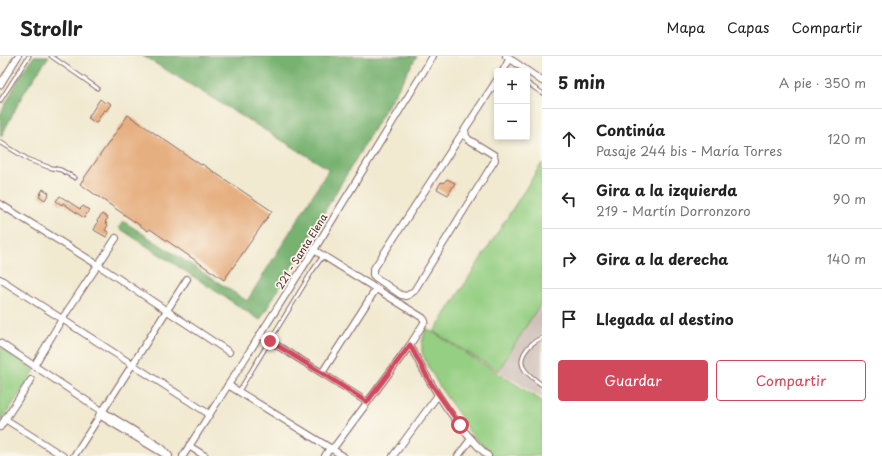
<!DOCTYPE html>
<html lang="es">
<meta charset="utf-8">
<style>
:root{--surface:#fff;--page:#f2f2f2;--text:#222;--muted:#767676;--line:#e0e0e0;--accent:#d1495b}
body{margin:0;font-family:"Playpen Sans",sans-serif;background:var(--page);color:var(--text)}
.controls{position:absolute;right:12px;top:12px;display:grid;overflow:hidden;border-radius:4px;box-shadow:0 2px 6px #0003}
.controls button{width:36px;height:36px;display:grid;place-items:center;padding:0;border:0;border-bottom:1px solid var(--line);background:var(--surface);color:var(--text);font:20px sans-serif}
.stop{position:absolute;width:12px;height:12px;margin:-9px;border:3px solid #d1495b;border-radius:50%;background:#fff}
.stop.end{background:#d1495b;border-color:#fff;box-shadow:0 1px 4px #0008}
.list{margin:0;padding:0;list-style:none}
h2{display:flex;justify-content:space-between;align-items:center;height:52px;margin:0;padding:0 16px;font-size:17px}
h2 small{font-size:13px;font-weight:400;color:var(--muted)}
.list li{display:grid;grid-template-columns:26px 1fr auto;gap:12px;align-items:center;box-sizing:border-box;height:60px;padding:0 16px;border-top:1px solid var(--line)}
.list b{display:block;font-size:15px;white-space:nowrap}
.list p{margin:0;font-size:13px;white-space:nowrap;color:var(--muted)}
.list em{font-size:13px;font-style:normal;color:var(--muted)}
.actions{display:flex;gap:8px;padding:12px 16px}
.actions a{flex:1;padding:9px 0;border:1px solid var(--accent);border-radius:4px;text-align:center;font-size:14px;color:var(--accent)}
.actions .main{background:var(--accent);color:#fff}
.icon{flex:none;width:22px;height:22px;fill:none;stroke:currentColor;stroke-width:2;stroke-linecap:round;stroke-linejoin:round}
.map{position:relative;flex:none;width:542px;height:400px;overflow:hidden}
header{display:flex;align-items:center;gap:24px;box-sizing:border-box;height:56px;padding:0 20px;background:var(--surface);border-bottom:1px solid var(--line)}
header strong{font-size:19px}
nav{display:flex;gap:22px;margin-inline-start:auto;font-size:14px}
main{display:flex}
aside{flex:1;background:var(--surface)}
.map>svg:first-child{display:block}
.industrial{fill:#cfc1ba}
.green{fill:#95cf83;stroke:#707757}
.forest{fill:#78b271;stroke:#61684e}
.building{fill:#e6af80}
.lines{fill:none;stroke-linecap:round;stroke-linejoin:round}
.service-casing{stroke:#846665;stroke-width:5}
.minor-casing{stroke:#846665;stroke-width:8}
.service{stroke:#fff;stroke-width:3}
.minor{stroke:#fff;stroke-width:6}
.route{stroke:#d1495b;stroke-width:5}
.labels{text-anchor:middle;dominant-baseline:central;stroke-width:3.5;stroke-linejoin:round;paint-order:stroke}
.street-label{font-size:10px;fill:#4a1f2b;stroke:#fbf7ec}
</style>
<header>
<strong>Strollr</strong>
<nav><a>Mapa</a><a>Capas</a><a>Compartir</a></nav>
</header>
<main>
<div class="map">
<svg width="542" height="400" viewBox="0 0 542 400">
<rect width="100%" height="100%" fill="#fbf7ec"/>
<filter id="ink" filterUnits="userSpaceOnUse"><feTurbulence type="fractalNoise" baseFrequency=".025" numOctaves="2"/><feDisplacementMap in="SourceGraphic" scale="8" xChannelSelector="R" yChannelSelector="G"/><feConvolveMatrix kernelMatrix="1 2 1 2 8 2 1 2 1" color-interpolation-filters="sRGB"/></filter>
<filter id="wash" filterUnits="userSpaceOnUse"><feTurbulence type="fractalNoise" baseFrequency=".012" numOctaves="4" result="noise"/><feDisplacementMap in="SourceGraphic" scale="16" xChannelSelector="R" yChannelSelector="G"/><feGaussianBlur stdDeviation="0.9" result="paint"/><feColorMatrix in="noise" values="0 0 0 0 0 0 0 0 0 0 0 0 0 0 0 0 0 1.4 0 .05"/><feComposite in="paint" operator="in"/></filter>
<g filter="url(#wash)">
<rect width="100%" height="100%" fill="#f1e9d0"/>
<!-- industrial -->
<polygon class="industrial" points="542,245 542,342 498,315"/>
<!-- green -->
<g class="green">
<polygon points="542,107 542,245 498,315 434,276"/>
<polygon points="426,272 542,345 542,400 492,400 468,374 461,361 441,333 427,308 422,296 422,287"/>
<polygon points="0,291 35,314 0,367"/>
</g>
<!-- forest -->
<g class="forest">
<polygon points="34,0 49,0 23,38 1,81 0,59 20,20"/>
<polygon points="143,0 417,0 260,264 119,172 123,165 247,245 329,113"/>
</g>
<g id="blocks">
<!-- building -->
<g class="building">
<polygon points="100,43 105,47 107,45 111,48 106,55 104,54 96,67 88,62"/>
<polygon points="128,59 201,109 202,108 272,155 224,224 150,173 148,175 80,128"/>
<polygon points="447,123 455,127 448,139 437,133 441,126 443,127"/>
<polygon points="43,133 49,137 45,144 39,140"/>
<polygon points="60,140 80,153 83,150 89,154 84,162 63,147 62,149 56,145"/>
<polygon points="102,158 108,162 105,166 108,169 105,174 109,177 106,181 94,174 98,166 97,165"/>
</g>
</g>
</g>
<g filter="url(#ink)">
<use href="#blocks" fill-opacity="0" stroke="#846665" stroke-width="1"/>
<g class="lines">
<!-- service casing -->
<g class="service-casing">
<g id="service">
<polyline points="51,0 97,32"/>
<polyline points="527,27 542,37"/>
<polyline points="0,45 29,0"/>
<polyline points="0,86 29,104 48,111 61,114 75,122"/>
<path d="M 542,282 C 531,286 518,299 523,311 C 527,319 536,324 542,329"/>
<polyline points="239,335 313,214 323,200"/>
</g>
</g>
<!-- minor casing -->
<g class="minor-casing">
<g id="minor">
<polyline points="506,0 542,25"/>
<polyline points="503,15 510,2"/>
<polyline points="0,29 18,0"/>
<polyline points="465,74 466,80 468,83 494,99 495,104 414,235 407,240 401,239 375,221 373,219 373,214 497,24"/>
<polyline points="0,148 98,209 229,296"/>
<polyline points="314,194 423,262 425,265 410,289 335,390 328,395 325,400"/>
<polyline points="0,223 209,358"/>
<polyline points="260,279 322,317 367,346"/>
<polyline points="0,287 102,355 162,392 169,400"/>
<path d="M 410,289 C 430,329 455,370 488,400"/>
<polyline points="34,310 62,263 116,182"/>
<polyline points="322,317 376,233"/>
<polyline points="228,329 343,400"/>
<polyline points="99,359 166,399"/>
<polyline points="5,363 63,400"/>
<polyline points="0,371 31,324"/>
<polyline points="189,390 205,400"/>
<polyline points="74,400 187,223"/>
<polyline points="183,400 314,194 433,0"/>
<polyline points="393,400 438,339"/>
<polyline points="458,400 471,383"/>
</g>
</g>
<!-- service -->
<use href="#service" class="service"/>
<!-- minor -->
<use href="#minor" class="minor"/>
</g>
</g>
<g class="lines" filter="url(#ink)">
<!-- route -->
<polyline class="route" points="270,285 322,317 367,346 410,289 430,326 460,369"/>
</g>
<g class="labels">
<!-- street labels -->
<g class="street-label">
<text transform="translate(301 195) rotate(-58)">221 - Santa Elena</text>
</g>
</g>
</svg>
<div class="controls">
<button>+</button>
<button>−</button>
</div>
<div class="stop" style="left:460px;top:369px"></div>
<div class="stop end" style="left:270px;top:285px"></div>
</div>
<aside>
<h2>5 min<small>A pie · 350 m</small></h2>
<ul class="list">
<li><svg class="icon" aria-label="ahead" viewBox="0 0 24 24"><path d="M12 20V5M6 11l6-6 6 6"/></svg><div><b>Continúa</b><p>Pasaje 244 bis - María Torres</p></div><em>120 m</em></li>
<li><svg class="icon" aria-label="left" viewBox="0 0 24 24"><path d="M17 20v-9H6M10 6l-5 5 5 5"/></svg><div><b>Gira a la izquierda</b><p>219 - Martín Dorronzoro</p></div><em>90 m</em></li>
<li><svg class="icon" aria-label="right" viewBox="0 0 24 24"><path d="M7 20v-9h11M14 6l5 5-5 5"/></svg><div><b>Gira a la derecha</b></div><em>140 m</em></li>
<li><svg class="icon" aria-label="arrive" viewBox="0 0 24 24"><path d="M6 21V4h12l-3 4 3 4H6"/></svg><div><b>Llegada al destino</b></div></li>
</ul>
<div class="actions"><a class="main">Guardar</a><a>Compartir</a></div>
</aside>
</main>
